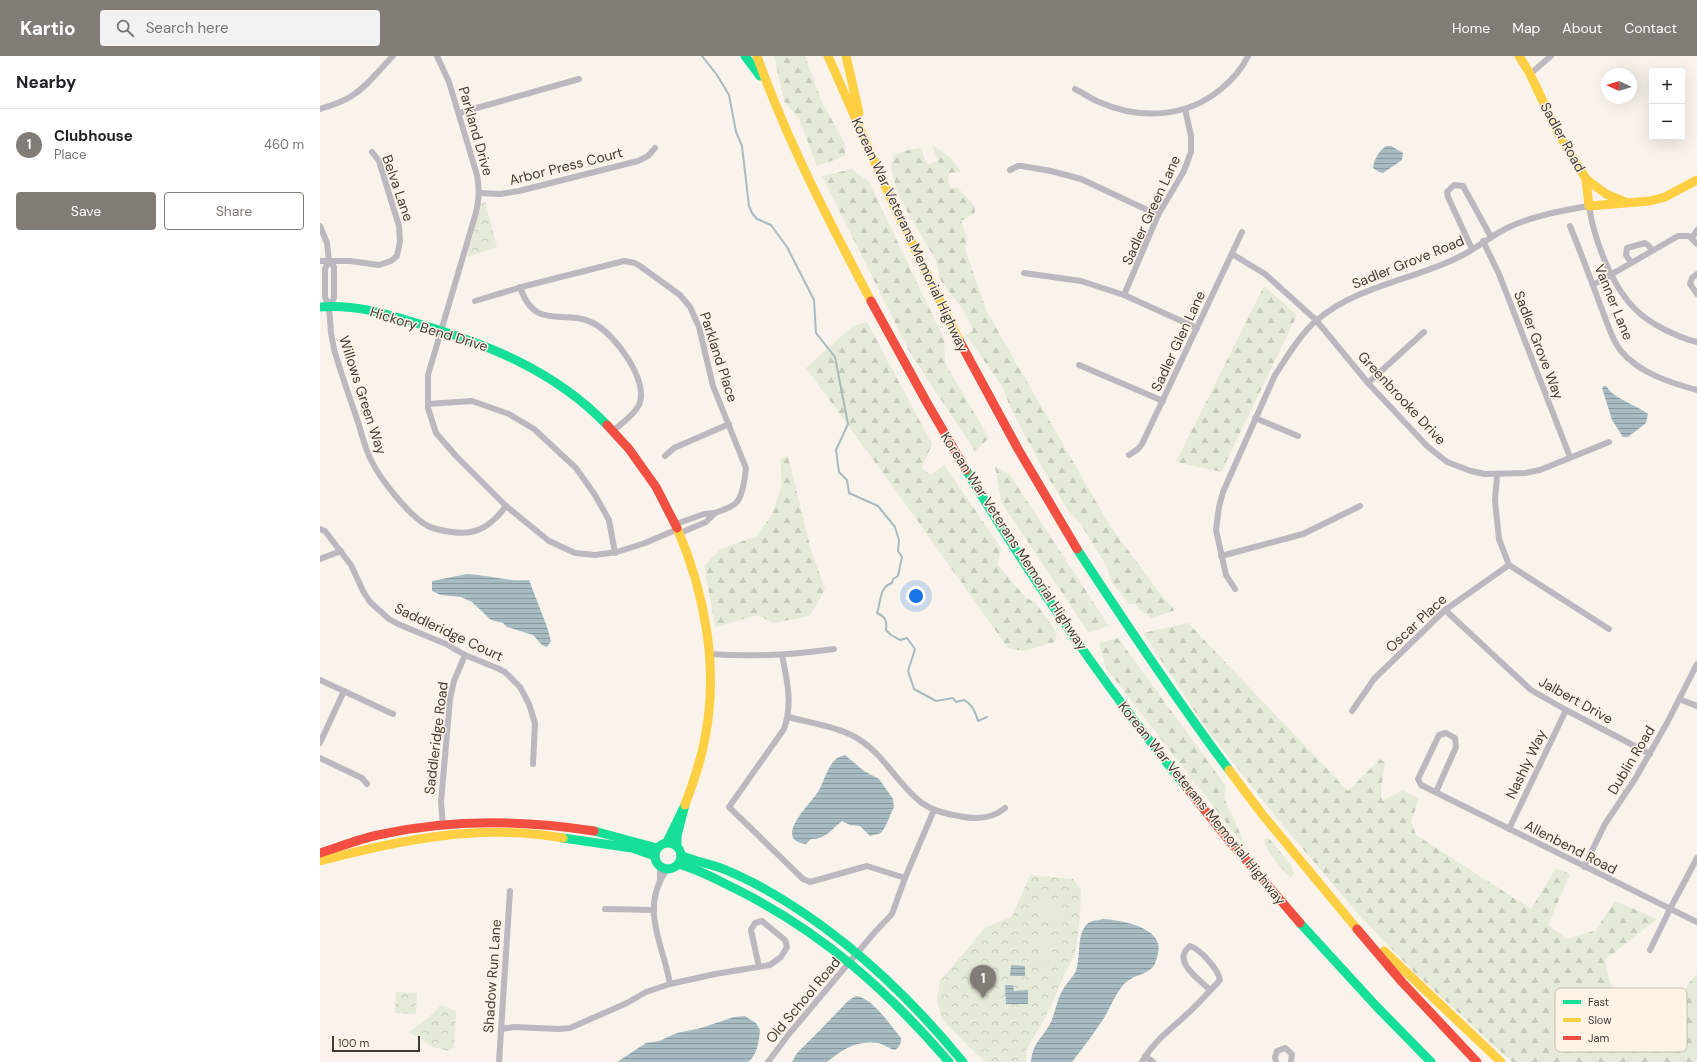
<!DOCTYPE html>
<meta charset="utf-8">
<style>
:root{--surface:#fff;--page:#f2f2f2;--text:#202124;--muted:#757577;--line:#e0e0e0;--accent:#817c76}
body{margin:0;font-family:"DM Sans",sans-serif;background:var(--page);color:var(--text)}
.controls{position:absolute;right:12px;top:12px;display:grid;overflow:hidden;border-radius:4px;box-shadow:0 4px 16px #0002}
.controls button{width:36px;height:36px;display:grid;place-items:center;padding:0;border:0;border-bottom:1px solid var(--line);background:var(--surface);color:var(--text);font:20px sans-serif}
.compass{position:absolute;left:1281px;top:12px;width:36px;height:36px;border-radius:50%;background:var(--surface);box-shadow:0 4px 16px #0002;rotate:274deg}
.scale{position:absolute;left:12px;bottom:10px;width:88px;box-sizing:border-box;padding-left:4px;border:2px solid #413c37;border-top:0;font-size:11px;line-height:14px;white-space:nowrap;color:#413c37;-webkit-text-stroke:3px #fff3e6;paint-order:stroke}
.you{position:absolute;left:596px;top:540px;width:14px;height:14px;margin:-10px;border:3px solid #fff;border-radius:50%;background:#1a73e8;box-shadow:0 0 0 6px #1a73e833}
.badge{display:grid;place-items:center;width:26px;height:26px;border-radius:50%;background:var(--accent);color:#fff;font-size:13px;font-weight:700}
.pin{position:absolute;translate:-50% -33px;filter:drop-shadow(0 1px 2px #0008)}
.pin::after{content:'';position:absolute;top:21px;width:14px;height:12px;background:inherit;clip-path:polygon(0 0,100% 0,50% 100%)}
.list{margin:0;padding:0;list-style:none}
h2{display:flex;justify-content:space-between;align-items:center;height:52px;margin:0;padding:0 16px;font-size:17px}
h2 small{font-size:13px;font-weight:400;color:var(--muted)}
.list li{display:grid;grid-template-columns:26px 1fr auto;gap:12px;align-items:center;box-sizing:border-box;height:72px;padding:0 16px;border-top:1px solid var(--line)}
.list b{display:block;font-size:15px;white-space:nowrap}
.list p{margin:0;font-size:13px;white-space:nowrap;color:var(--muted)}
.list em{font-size:13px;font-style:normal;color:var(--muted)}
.actions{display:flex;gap:8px;padding:12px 16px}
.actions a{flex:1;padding:9px 0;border:1px solid var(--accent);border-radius:4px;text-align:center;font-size:14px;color:var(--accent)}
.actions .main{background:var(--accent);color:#fff}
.icon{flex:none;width:22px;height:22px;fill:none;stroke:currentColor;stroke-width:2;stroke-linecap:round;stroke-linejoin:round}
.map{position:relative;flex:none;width:1377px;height:1006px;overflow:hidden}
header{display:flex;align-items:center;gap:24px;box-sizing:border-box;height:56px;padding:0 20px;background:var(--accent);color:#fff}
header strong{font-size:19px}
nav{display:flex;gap:22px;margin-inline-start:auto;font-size:14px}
.search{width:280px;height:36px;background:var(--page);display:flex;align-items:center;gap:10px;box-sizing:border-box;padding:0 14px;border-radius:4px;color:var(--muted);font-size:15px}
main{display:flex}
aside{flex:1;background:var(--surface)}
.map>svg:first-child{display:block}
.forest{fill:url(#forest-firs)}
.park{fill:url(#park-crowns)}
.pitch{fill:#e6ead9}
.water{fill:url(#water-rules)}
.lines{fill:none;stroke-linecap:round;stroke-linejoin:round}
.stream{stroke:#a6bbc2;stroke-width:2}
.street{stroke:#bdb7bf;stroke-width:6}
.fast{stroke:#16e098;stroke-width:9}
.slow{stroke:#ffcf43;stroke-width:9}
.jam{stroke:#f24e42;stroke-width:9}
.labels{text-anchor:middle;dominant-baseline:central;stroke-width:3;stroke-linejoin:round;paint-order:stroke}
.street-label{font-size:14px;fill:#413c37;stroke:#fff3e6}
.key{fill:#fff3e6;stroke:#c6bcb2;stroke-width:1}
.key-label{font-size:11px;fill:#413c37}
</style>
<header>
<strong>Kartio</strong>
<div class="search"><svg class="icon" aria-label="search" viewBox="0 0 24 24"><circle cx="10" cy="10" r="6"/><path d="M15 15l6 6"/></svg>Search here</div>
<nav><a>Home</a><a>Map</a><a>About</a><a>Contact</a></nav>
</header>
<main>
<aside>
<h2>Nearby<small></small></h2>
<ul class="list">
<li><span class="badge">1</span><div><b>Clubhouse</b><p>Place</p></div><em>460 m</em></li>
</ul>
<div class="actions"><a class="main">Save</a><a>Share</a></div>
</aside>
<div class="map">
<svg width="1377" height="1006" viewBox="0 0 1377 1006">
<defs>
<pattern id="forest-firs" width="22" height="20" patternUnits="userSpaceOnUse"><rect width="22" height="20" fill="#e6ead9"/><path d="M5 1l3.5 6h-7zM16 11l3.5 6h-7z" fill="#c6cabb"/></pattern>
<pattern id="park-crowns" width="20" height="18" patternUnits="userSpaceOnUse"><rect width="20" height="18" fill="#e6ead9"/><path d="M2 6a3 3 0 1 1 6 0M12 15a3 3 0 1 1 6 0" fill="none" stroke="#c6cabb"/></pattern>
<pattern id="water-rules" width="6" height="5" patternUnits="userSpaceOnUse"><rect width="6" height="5" fill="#a6bbc2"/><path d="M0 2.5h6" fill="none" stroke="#89999e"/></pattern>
</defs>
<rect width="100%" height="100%" fill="#f9f3ec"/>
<!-- forest -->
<g class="forest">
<polygon points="454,0 485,0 502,46 525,88 525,100 497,110 479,63 464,45"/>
<polygon points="612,89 630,101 641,116 629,117 628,125 631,133 637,131 654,149 655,157 641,165 647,182 645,193 667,256 790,470 842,540 855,554 832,562 821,555 815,548 809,548 791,525 788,513 761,468 749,456 723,413 691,353 682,330 646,279 653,275 644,255 621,225 616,204 589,159 577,136 571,112 574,99 588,94 601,92 607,109 618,105"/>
<polygon points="532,113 549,126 624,283 625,307 669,382 655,395 589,295 502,120"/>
<polygon points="944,230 977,259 901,416 856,406"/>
<polygon points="547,266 612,388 602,411 610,419 624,409 681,492 678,509 706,542 715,546 737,577 735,586 704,595 688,592 582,443 486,312 534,269"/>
<polygon points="468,400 491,494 505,533 490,560 453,567 438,559 395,571 384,510 401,493 436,480 452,459 462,428 460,404"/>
<polygon points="675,410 690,419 789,570 769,577 681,446"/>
<path d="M 868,567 L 1028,735 L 1060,703 L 1065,707 L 1061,733 L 1062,745 L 1083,734 L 1099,743 L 1091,765 L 1096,779 L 1211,853 L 1236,812 L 1250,818 L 1228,869 L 1247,883 L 1276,874 L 1295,845 L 1337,863 L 1285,904 C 1287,911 1288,921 1291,928 C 1301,953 1330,950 1353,948 L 1377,917 L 1377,1006 L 1192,1006 L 1094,916 L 1039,859 L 956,761 L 886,672 L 823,577 Z"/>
<polygon points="798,582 906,730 904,742 928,795 786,612 779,587"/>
<path d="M 948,781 L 971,809 L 974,818 L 971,822 C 963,815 946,795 944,784 Z"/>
</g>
<!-- park -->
<g class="park">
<polygon points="165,145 177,191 147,201 161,149"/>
<polygon points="710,819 753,823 761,834 760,861 755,898 744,919 730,953 706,995 706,1006 665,1006 622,964 617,945 620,925 666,871 692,861"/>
<polygon points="76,936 97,937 96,958 75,957"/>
<polygon points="121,949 136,955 134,991 129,995 113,991 89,976 107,963"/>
</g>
<!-- pitch -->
<g class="pitch">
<polygon points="740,844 740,853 719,854 719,845"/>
<polygon points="719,857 740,857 741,866 720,867"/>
<polygon points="735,883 736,892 715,893 714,884"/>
<polygon points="736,896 736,905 715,906 715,897"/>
</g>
<!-- water -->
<g class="water">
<path d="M 1066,90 L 1071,90 L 1083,97 L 1082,104 L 1063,117 L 1059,116 L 1053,112 C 1054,103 1059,95 1066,90 Z"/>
<path d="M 1284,330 L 1286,330 C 1288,332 1289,335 1292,337 C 1304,346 1317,350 1328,358 L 1326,367 L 1308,381 L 1303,381 L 1292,364 L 1282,332 Z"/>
<path d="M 147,518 C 169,519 188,526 209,524 L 227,571 L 231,585 L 227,591 L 222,589 L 213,579 L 187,571 L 183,567 L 171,564 L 152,546 L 141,541 L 121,539 L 112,535 L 112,525 Z"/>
<path d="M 525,699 L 544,715 L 559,723 L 573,743 L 574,751 L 565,771 L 561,777 L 550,780 L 540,770 L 530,769 L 522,765 C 512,773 505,784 491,783 L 486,788 C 452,784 490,748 498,736 C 504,726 507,711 516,703 C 518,701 522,700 525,699 Z"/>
<path d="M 783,863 C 799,864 845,871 838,897 C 837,901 836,907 833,911 C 823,921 811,918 801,932 C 794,941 790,952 784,962 C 774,977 763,992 752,1006 L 711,1006 C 713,986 721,984 730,968 C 735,958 736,947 741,937 C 745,929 751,923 755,917 C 761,903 757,883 764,872 C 768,864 775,865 783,863 Z"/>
<polygon points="691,909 705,910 705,920 690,920"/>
<polygon points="685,929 693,929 694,935 708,934 708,948 686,948"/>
<path d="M 536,940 C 553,942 570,969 581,982 C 581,988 580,990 575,994 C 569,993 564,988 558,987 C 536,984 523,993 507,1006 L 472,1006 L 477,997 L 502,972 L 529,944 Z"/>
<path d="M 425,960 L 436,967 L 440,974 C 439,985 437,1000 428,1006 L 297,1006 L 326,987 L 339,985 L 357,977 L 381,972 L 414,961 Z"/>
</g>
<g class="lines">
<!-- stream -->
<path class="stream" d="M 382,0 L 397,19 L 409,39 L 416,76 L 422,90 L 429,150 L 432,157 L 437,163 L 451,169 L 467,191 L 494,244 L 496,277 L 515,301 L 528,368 L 516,394 L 519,416 L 527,424 L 529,437 L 558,450 L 575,471 L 579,484 L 578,495 L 582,501 L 578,520 L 573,523 L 572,527 C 559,531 561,546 557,557 C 566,561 567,565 566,574 L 571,579 L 580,584 L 587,582 L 595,593 L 588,615 L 594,633 L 616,645 L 633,642 L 636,646 L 644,644 C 653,649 655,656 658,665 L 667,661"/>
<!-- street -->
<g class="street">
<path d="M 117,0 L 129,26 L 157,119 C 160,133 159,146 155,160 L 108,319 L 108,352 L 116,377 L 136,400 L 186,450 L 229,485 L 255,497 L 275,499 L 297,496 L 325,487 L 358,473"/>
<polyline points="1210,18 1231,0"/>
<path d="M 755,33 C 763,37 771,43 779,46 C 820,64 866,62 901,33 C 912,24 922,13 928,0"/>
<path d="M 0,53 C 10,50 20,47 30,41 C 47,31 59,14 73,0"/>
<polyline points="139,57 259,23"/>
<polyline points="690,114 698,110 702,110 731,115 761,123 838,159"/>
<polyline points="159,137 180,138 199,135 318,105 328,100 335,92"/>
<polyline points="0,170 7,187 9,205 14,211 14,242 9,250"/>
<path d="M 1250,170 C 1261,197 1271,224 1281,251 C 1287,265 1291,283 1301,295 C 1319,317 1351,327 1377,334"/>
<polyline points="1372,182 1377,174"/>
<polyline points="1163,185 1179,218 1250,401"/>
<polyline points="1152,193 1128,141 1127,136 1134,129 1143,130 1171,181"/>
<polyline points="912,198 945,218 996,264 1048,327 1107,390 1127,406 1151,415 1165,418 1205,417 1220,414 1289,386"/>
<polyline points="0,205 30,205 59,209 71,205 77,200 80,185 79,170 59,105 52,96"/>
<path d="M 9,205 L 5,213 L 5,241 L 9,250 L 11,277 L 14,293 C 21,318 30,342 38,366 C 42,379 45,392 51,404 C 60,423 90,461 108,470 C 116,474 124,475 132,476 C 157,480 172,469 186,450"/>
<polyline points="1311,206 1306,199 1307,192 1325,187 1328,189 1332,194"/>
<polyline points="704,217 761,225 804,239 877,272"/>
<polyline points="1377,218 1372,222 1370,228 1377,238"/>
<polyline points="1273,229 1358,180 1369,180 1377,188"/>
<path d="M 200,231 C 215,276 243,252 273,267 C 294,277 330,325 319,349 C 314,359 301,368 293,375"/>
<polyline points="804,239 838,159 864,115 871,96 871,80 865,53"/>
<path d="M 155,245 L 205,230 L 304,205 L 315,207 L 320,210 L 360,239 L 370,251 L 379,271 L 393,330 L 426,412 C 425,422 423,440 416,447 C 411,452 402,454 395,457"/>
<polyline points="759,309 843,345"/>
<polyline points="1048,327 1104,276"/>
<polyline points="108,348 152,345 189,358 214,373 256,412 275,439 289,464 295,497"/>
<polyline points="935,362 978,380"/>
<polyline points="809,399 818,393 822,388 922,176"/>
<polyline points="345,400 354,392 409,368"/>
<polyline points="1177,419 1175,445 1179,483 1189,509 1289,573"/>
<polyline points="356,468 384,458 395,457 386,466 360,477"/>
<polyline points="0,473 5,475 31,509 43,535 50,546 69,563 78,568 126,588 145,599 177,612 185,616 200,631 209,648 215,667 213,708"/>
<polyline points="901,500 983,478 1040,450"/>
<polyline points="0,503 21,495"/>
<path d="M 915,533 L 906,519 L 896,474 L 899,451 L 903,436 L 955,319 C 967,301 981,277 997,264 C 1039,229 1094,224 1141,200 C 1157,192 1171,180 1187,172 C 1211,160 1244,154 1269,150 C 1274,183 1291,229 1315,253 C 1328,267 1359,282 1377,286"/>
<polyline points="1125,554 1211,634 1246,654 1330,698"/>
<path d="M 390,598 C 432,601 472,599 514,593"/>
<path d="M 462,599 C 467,624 473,648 464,673 L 409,751 L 483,823 L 490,826 L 547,810 L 585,822"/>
<polyline points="0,624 73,658"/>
<polyline points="1359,643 1377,650"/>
<polyline points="1032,655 1054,623 1125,554 1189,509"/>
<path d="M 468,661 C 490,667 521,671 540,684 C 565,700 578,729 602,747 C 613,755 626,758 639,760 C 656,764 672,763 685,752"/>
<polyline points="0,687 24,635"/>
<polyline points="0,702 42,722 47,728"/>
<polyline points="1116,736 1136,691 1135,682 1126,677 1119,679 1098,723 1101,729 1377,866"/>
<polyline points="123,770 121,746 130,643 134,625 145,599"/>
<polyline points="1189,773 1246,654"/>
<polyline points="340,810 340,823"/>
<polyline points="1264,811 1285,768 1315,723 1347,667 1377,608"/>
<path d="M 347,813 C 319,853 343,887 350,928"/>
<polyline points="285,853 334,854"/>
<polyline points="1330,894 1350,853 1377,802"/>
<polyline points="181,973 194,971 239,973 250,972 307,947 326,936 350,928 395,918 450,909 461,901 467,891 465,884 442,865 435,867 431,874 439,911"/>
<polyline points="825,1000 833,1006"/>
<polyline points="179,1006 190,835"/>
<polyline points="448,1006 469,978 554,877 572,858 585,822 614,754"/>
<path d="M 822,1006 C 833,986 850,974 866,959 C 878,948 889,936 900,924 C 898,913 880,893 870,890 C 851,905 879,923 890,934"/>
<polyline points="956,1006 955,1001 957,995 965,992 972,998 971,1006"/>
</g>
<!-- fast -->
<g class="fast">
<polyline points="425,0 440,20"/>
<path d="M 0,251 C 34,248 64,257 96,267 C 167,288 234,314 287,369"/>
<path d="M 646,414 C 713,525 786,632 867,732"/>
<path d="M 757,493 C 806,568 855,642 909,714"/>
<polyline points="274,775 337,792"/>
<polyline points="243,782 312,792 335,800"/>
<polyline points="347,786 365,749 357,780 357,790"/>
<circle cx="348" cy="800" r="13"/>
<path d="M 361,799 C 373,805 386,807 398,811 C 410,815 421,821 432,826 C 515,870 584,934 643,1006"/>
<path d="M 358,808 C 379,813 397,824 416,833 C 502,876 567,934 629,1006"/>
<polyline points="980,867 1057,951 1111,1006"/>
</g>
<!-- slow -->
<g class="slow">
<path d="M 437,0 C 467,85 509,165 551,245"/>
<polyline points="508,0 574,150 640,286"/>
<polyline points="526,0 539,57"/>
<polyline points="1199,0 1210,18 1237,75 1266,123 1269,150 1330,145 1345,141 1377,124"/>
<polyline points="1266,123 1286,138 1305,146"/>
<path d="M 357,472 C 385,537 399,612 385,682 C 381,705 373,727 365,749"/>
<polyline points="909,714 942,758 1037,873"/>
<path d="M 0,805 C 79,784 161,767 243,782"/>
<polyline points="1064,895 1181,1006"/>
</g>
<!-- jam -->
<g class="jam">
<polyline points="551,245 606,345 646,414"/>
<polyline points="640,286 698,393 757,493"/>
<polyline points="287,369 309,393 336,431 357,472"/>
<polyline points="867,732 903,777 980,867"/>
<path d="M 0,797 C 19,791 39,783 58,779 C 129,763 203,764 274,775"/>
<polyline points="1037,873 1082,926 1157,1006"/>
</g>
</g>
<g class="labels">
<!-- street labels -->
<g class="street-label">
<text transform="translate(156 75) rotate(74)">Parkland Drive</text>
<text transform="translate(1243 81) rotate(61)">Sadler Road</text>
<text transform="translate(246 110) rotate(-14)">Arbor Press Court</text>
<text transform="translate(78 132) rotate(71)">Belva Lane</text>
<text transform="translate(831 154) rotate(-65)">Sadler Green Lane</text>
<text transform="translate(590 179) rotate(65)">Korean War Veterans Memorial Highway</text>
<text transform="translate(1088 206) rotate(-22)">Sadler Grove Road</text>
<text transform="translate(1294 246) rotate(68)">Vanner Lane</text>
<text transform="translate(109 273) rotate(17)">Hickory Bend Drive</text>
<text transform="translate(858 285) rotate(-65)">Sadler Glen Lane</text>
<text transform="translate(1219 289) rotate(69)">Sadler Grove Way</text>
<text transform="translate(399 301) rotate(72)">Parkland Place</text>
<text transform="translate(43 339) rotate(72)">Willows Green Way</text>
<text transform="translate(1082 342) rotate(47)">Greenbrooke Drive</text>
<text transform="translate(694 485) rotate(57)">Korean War Veterans Memorial Highway</text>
<text transform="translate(1096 567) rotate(-43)">Oscar Place</text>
<text transform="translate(129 576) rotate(25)">Saddleridge Court</text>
<text transform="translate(1256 644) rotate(29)">Jalbert Drive</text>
<text transform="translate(116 682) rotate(-83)">Saddleridge Road</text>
<text transform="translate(1311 704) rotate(-59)">Dublin Road</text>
<text transform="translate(1206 708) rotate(-64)">Nashly Way</text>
<text transform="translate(882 747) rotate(51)">Korean War Veterans Memorial Highway</text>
<text transform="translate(1251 791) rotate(27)">Allenbend Road</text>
<text transform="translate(172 920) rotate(-86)">Shadow Run Lane</text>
<text transform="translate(483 944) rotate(-50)">Old School Road</text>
</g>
</g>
<!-- legend -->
<rect x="1235" y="932" width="132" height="64" rx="6" class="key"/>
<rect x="1243" y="944" width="18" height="4" fill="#16e098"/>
<rect x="1243" y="962" width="18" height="4" fill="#ffcf43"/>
<rect x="1243" y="980" width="18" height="4" fill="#f24e42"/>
<g class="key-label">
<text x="1268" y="950">Fast</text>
<text x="1268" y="968">Slow</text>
<text x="1268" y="986">Jam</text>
</g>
</svg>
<div class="controls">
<button>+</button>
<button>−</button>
</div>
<svg class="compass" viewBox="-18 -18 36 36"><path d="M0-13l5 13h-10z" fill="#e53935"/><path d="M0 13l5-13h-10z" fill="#757577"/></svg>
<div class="scale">100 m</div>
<div class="you"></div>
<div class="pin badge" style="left:663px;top:942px">1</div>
</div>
</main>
